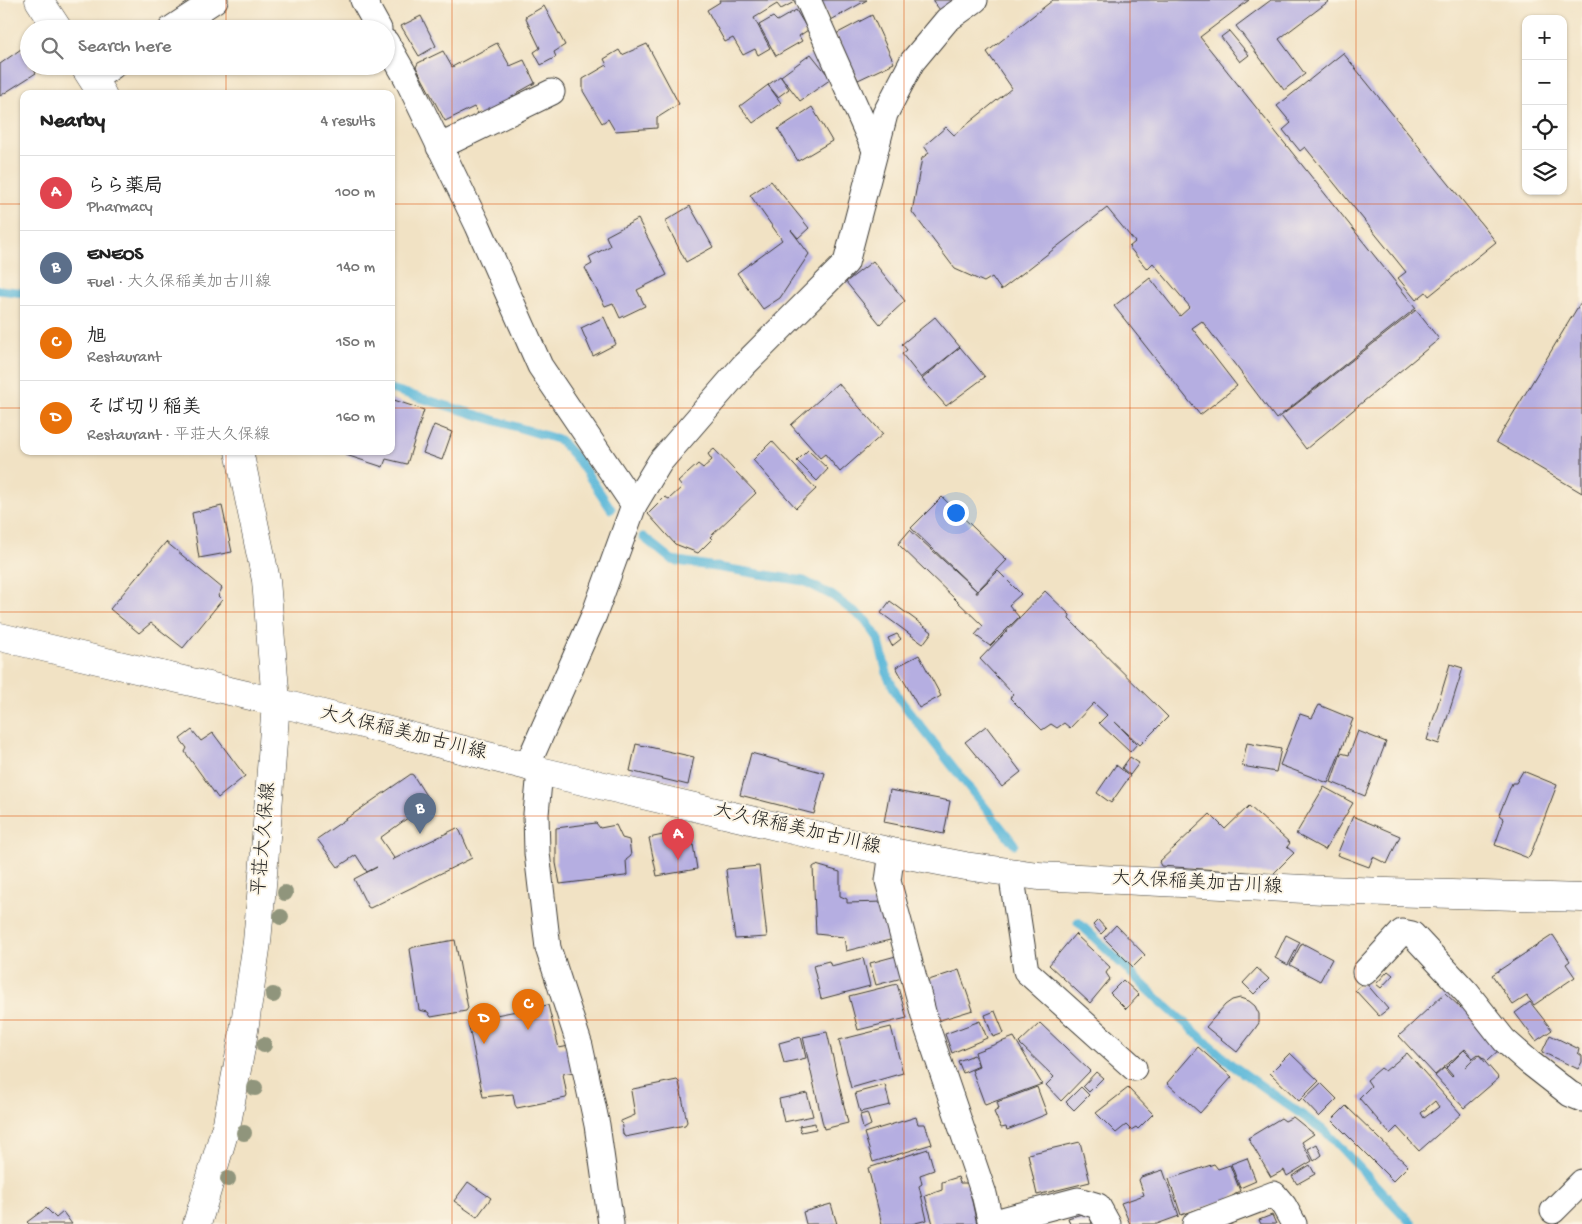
<!DOCTYPE html>
<meta charset="utf-8">
<style>
:root{--surface:#fff;--page:#f2f2f2;--text:#222;--muted:#767676;--line:#e0e0e0;--accent:#db2777}
body{margin:0;font-family:"Gochi Hand","Klee One",sans-serif;background:var(--page);color:var(--text)}
.controls{position:absolute;right:15px;top:15px;display:grid;overflow:hidden;border-radius:10px;box-shadow:0 1px 4px #0004}
.controls button{width:45px;height:45px;display:grid;place-items:center;padding:0;border:0;border-bottom:1px solid var(--line);background:var(--surface);color:var(--text);font:25px sans-serif}
.you{position:absolute;left:955px;top:512px;width:18px;height:18px;margin:-12px;border:4px solid #fff;border-radius:50%;background:#1a73e8;box-shadow:0 0 0 8px #1a73e833}
.badge{display:grid;place-items:center;width:32px;height:32px;border-radius:50%;background:var(--accent);color:#fff;font-size:16px;font-weight:700}
.pin{position:absolute;translate:-50% -41px;filter:drop-shadow(0 1px 2px #0008)}
.pin::after{content:'';position:absolute;top:26px;width:18px;height:15px;background:inherit;clip-path:polygon(0 0,100% 0,50% 100%)}
.list{margin:0;padding:0;list-style:none}
h2{display:flex;justify-content:space-between;align-items:center;height:65px;margin:0;padding:0 20px;font-size:21px}
h2 small{font-size:16px;font-weight:400;color:var(--muted)}
.list li{display:grid;grid-template-columns:32px 1fr auto;gap:15px;align-items:center;box-sizing:border-box;height:75px;padding:0 20px;border-top:1px solid var(--line)}
.list b{display:block;font-size:19px;white-space:nowrap}
.list p{margin:0;font-size:16px;white-space:nowrap;color:var(--muted)}
.list em{font-size:16px;font-style:normal;color:var(--muted)}
.icon{flex:none;width:28px;height:28px;fill:none;stroke:currentColor;stroke-width:2;stroke-linecap:round;stroke-linejoin:round}
.map{position:relative;flex:none;width:1582px;height:1224px;overflow:hidden}
.search{position:absolute;background:var(--surface);box-shadow:0 1px 4px #0004;left:20px;top:20px;width:375px;height:55px;display:flex;align-items:center;gap:12px;box-sizing:border-box;padding:0 18px;border-radius:28px;color:var(--muted);font-size:19px}
.panel{position:absolute;background:var(--surface);box-shadow:0 1px 4px #0004;left:20px;top:90px;width:375px;height:365px;border-radius:10px}
.map>svg:first-child{display:block}
.lines{fill:none;stroke-linecap:round;stroke-linejoin:round}
.stream{stroke:#5bb8d9;stroke-width:9}
.building{fill:#b5aee1;fill-rule:evenodd}
.minor-casing{stroke:#3c3a35;stroke-width:27}
.secondary-casing{stroke:#3c3a35;stroke-width:29}
.minor{stroke:#fff;stroke-width:25}
.secondary{stroke:#fff;stroke-width:28}
.tree{fill:#90957c}
.grid{fill:none;stroke:#de560d;stroke-width:1;stroke-opacity:0.55}
.labels{text-anchor:middle;dominant-baseline:central;stroke-width:4;stroke-linejoin:round;paint-order:stroke}
.street-label{font-size:19px;fill:#1c1c1c;stroke:#fcf5e5}
</style>
<div class="map">
<svg width="1582" height="1224" viewBox="0 0 1582 1224">
<rect width="100%" height="100%" fill="#fcf5e5"/>
<filter id="ink" filterUnits="userSpaceOnUse"><feTurbulence type="fractalNoise" baseFrequency=".02" numOctaves="2"/><feDisplacementMap in="SourceGraphic" scale="10" xChannelSelector="R" yChannelSelector="G"/><feConvolveMatrix kernelMatrix="1 2 1 2 8 2 1 2 1" color-interpolation-filters="sRGB"/></filter>
<filter id="wash" filterUnits="userSpaceOnUse"><feTurbulence type="fractalNoise" baseFrequency=".0096" numOctaves="4" result="noise"/><feDisplacementMap in="SourceGraphic" scale="20" xChannelSelector="R" yChannelSelector="G"/><feGaussianBlur stdDeviation="1.12" result="paint"/><feColorMatrix in="noise" values="0 0 0 0 0 0 0 0 0 0 0 0 0 0 0 0 0 1.4 0 .05"/><feComposite in="paint" operator="in"/></filter>
<g filter="url(#wash)">
<rect width="100%" height="100%" fill="#f1e2c4"/>
<g class="lines">
<!-- stream -->
<g class="stream">
<polyline points="0,290 24,293"/>
<polyline points="391,389 560,440 578,460 611,509"/>
<polyline points="643,537 672,560 804,581 833,596 866,621 878,638 888,677 900,700 1014,844"/>
<polyline points="1078,922 1159,1000 1232,1065 1326,1132 1412,1224"/>
</g>
</g>
<g id="blocks">
<!-- building -->
<g class="building">
<polygon points="719,0 798,0 781,9 777,4 754,18 770,48 758,55 755,49 743,55 733,38 725,42 707,10 720,2"/>
<polygon points="820,0 867,0 831,20"/>
<polygon points="935,0 961,0 943,14 933,1"/>
<polygon points="1053,0 1249,0 1200,37 1416,308 1276,419 1202,321 1192,328 1237,386 1200,415 1114,306 1150,278 1180,316 1190,307 1153,263 1147,269 1129,247 1135,242 1107,208 1001,290 992,277 984,282 955,269 912,212 922,158 929,153 924,146 946,127 954,135 1012,88 987,52"/>
<polygon points="1271,0 1328,0 1329,1 1279,39 1305,74 1284,90 1236,26"/>
<polygon points="544,6 565,45 554,52 556,57 541,65 534,52 540,48 525,17"/>
<polygon points="796,10 808,30 799,36 802,41 776,56 759,25 773,17 777,21"/>
<polygon points="872,15 894,63 858,80 836,34"/>
<polygon points="421,16 436,46 419,56 401,26"/>
<polygon points="1229,31 1249,55 1240,62 1221,37"/>
<polygon points="497,43 510,66 524,60 535,83 517,93 517,98 480,117 474,107 445,121 416,67 418,63 443,51 452,67"/>
<polygon points="647,44 679,104 657,118 657,128 615,131 608,119 602,123 583,91 583,79 607,65 604,59 619,50 622,55"/>
<polygon points="21,49 29,62 29,66 32,66 36,73 0,96 0,64"/>
<polygon points="1343,53 1496,242 1429,296 1426,292 1416,300 1398,278 1406,272 1305,147 1300,151 1283,130 1291,123 1277,106"/>
<polygon points="811,54 831,79 800,101 781,76"/>
<polygon points="780,76 789,89 778,97 768,85"/>
<polygon points="768,85 781,103 753,123 740,106"/>
<polygon points="812,107 832,141 798,161 778,129"/>
<polygon points="771,181 809,228 798,238 791,230 809,254 780,298 763,309 737,273 782,240 750,195"/>
<polygon points="690,206 713,247 686,262 665,221"/>
<polygon points="638,219 667,275 637,290 645,306 620,318 613,303 605,306 585,268 592,264 589,257 610,246 606,236"/>
<polygon points="873,261 905,301 880,324 846,282"/>
<polygon points="1582,300 1582,493 1496,442"/>
<polygon points="1416,310 1439,339 1306,449 1281,416"/>
<polygon points="604,317 616,344 593,356 581,328"/>
<polygon points="935,317 960,347 921,378 902,354 907,350 902,344"/>
<polygon points="960,347 985,377 946,406 922,379"/>
<polygon points="838,383 883,434 840,472 825,454 820,458 791,425"/>
<polygon points="391,399 424,410 407,464 386,459 383,467 346,455 347,451 391,451"/>
<polygon points="434,425 452,432 442,460 423,453"/>
<polygon points="772,441 816,489 796,508 753,460"/>
<polygon points="714,449 756,493 710,537 712,539 698,553 675,544 648,514 665,497 669,499 682,487 678,482 698,464 703,468 712,460 708,454"/>
<polygon points="808,450 828,469 817,481 797,461"/>
<polygon points="942,497 1007,560 977,591 911,528"/>
<polygon points="222,506 232,552 199,558 192,513"/>
<polygon points="910,530 977,591 976,593 978,593 978,591 998,571 1021,594 1009,605 1019,617 990,646 975,635 983,626 898,544"/>
<polygon points="166,542 222,588 218,596 222,600 183,648 151,623 139,633 110,609"/>
<polygon points="1045,591 1070,615 1069,619 1168,717 1140,745 1115,722 1137,744 1130,752 1099,723 1107,715 1094,703 1070,728 1064,723 1057,728 1051,724 1042,730 1010,698 1013,694 980,659"/>
<polygon points="890,601 932,632 923,644 881,613"/>
<polygon points="897,634 901,639 892,646 888,638"/>
<polygon points="919,655 941,696 919,708 896,667"/>
<polygon points="1450,664 1463,668 1439,744 1427,740"/>
<polygon points="1319,705 1353,719 1328,783 1280,765 1300,714 1312,718"/>
<polygon points="986,726 1021,772 1002,787 965,742"/>
<polygon points="192,730 201,741 213,733 245,776 218,798 185,752 187,748 180,739"/>
<polygon points="1358,731 1386,742 1365,796 1331,782 1341,753 1349,755"/>
<polygon points="1247,743 1281,749 1276,772 1242,766"/>
<polygon points="636,744 694,757 688,785 630,771"/>
<polygon points="751,753 825,773 814,814 740,795"/>
<polygon points="1130,757 1139,763 1130,775 1122,768"/>
<polygon points="1116,765 1130,776 1111,803 1097,793"/>
<polygon points="1523,771 1557,785 1530,856 1528,858 1495,845 1504,819 1499,815 1512,783 1516,783"/>
<polygon points="411,774 413,775 430,802 380,838 394,858 392,860 457,828 460,831 472,858 370,908 368,907 354,879 377,867 367,872 356,855 338,867 317,839"/>
<polygon points="1324,787 1353,803 1325,850 1296,834"/>
<polygon points="890,790 950,801 944,834 884,822"/>
<polygon points="1249,806 1290,843 1287,847 1294,853 1273,874 1161,866 1159,862 1210,814 1225,829"/>
<polygon points="1353,816 1400,836 1387,864 1373,857 1369,867 1337,855"/>
<polygon points="596,823 600,828 616,825 622,838 629,840 631,856 626,860 627,875 625,876 560,884 556,863 556,828"/>
<polygon points="672,833 675,841 692,838 697,869 657,876 649,838"/>
<polygon points="816,865 840,872 840,896 847,899 847,903 883,902 894,938 890,940 846,951 844,937 816,934 813,867"/>
<polygon points="759,866 767,937 735,939 726,870 727,869"/>
<polygon points="1098,920 1106,929 1101,934 1093,925"/>
<polygon points="1116,925 1145,955 1133,967 1104,938"/>
<polygon points="1075,934 1110,967 1106,973 1110,979 1090,1003 1049,965"/>
<polygon points="1286,935 1300,942 1288,965 1275,958"/>
<polygon points="1553,935 1570,961 1566,964 1575,977 1534,1005 1527,996 1513,1005 1492,975"/>
<polygon points="455,940 468,1008 466,1011 431,1017 428,1012 419,1010 410,949 414,947"/>
<polygon points="1302,943 1332,959 1320,981 1290,965"/>
<polygon points="896,956 902,978 876,985 870,963"/>
<polygon points="863,958 870,986 821,999 813,965 829,961 831,966"/>
<polygon points="1257,968 1269,979 1254,994 1243,983"/>
<polygon points="959,970 973,1010 937,1021 926,981"/>
<polygon points="1388,971 1393,975 1381,988 1376,984"/>
<polygon points="1123,980 1139,995 1126,1009 1110,993"/>
<polygon points="1365,982 1388,1009 1379,1016 1355,990"/>
<polygon points="897,984 907,1018 858,1030 849,996"/>
<polygon points="1445,993 1461,1008 1464,1007 1501,1048 1487,1061 1478,1054 1473,1058 1465,1049 1435,1075 1399,1036"/>
<polygon points="1240,998 1249,1001 1255,1006 1259,1014 1259,1023 1254,1030 1237,1052 1206,1027 1225,1005 1232,1000"/>
<polygon points="1530,1002 1552,1030 1536,1041 1515,1013"/>
<polygon points="548,1005 559,1048 569,1046 574,1072 563,1074 567,1096 566,1098 517,1108 515,1105 513,1094 483,1097 468,1022 470,1020"/>
<polygon points="995,1011 1004,1033 993,1037 985,1015"/>
<polygon points="980,1021 987,1038 952,1053 945,1034"/>
<polygon points="1040,1023 1090,1071 1061,1101 1046,1085 1054,1077 1019,1043"/>
<polygon points="891,1027 903,1073 851,1088 839,1040"/>
<polygon points="827,1032 848,1123 824,1129 803,1037"/>
<polygon points="1550,1035 1579,1049 1578,1053 1582,1056 1582,1062 1578,1069 1542,1052"/>
<polygon points="801,1037 806,1058 784,1063 779,1043"/>
<polygon points="1014,1037 1042,1084 985,1105 972,1070 979,1067 975,1052"/>
<polygon points="1198,1047 1232,1077 1200,1113 1167,1083"/>
<polygon points="1464,1050 1473,1059 1465,1067 1479,1055 1499,1078 1464,1108 1435,1076 1444,1068 1452,1077 1453,1076 1446,1068"/>
<polygon points="1290,1053 1319,1081 1299,1101 1270,1073"/>
<path d="M 1407,1053 L 1461,1114 L 1419,1151 L 1397,1127 L 1390,1134 L 1359,1098 L 1371,1086 L 1367,1080 L 1381,1068 L 1385,1071 ZM 1435,1101 L 1439,1107 L 1424,1118 L 1421,1113 Z"/>
<polygon points="974,1055 979,1066 963,1073 958,1061"/>
<polygon points="1096,1072 1103,1078 1089,1092 1083,1086"/>
<polygon points="677,1080 679,1082 687,1122 685,1125 625,1137 623,1134 621,1121 635,1115 631,1091 633,1089"/>
<polygon points="1321,1083 1337,1099 1319,1117 1303,1100"/>
<polygon points="885,1085 890,1105 860,1112 855,1093"/>
<polygon points="1037,1087 1047,1114 1007,1130 1006,1127 1001,1128 994,1112 999,1109 997,1102"/>
<polygon points="1081,1087 1089,1095 1074,1110 1066,1102"/>
<polygon points="1128,1088 1153,1114 1138,1129 1136,1127 1131,1130 1126,1125 1116,1133 1096,1113"/>
<polygon points="807,1093 813,1116 784,1122 779,1099"/>
<polygon points="1346,1106 1408,1166 1393,1181 1332,1120"/>
<polygon points="867,1113 871,1125 863,1129 860,1115"/>
<polygon points="916,1117 918,1124 925,1124 932,1144 873,1162 864,1133"/>
<polygon points="1293,1117 1314,1134 1302,1142 1312,1161 1287,1176 1284,1170 1271,1177 1248,1138 1281,1118 1285,1121"/>
<polygon points="815,1123 816,1129 801,1132 799,1126"/>
<polygon points="1080,1142 1090,1182 1037,1195 1028,1154"/>
<polygon points="1317,1144 1322,1155 1314,1161 1308,1149"/>
<polygon points="928,1149 934,1170 920,1175 922,1184 919,1186 927,1220 912,1224 882,1224 868,1168"/>
<polygon points="1247,1158 1256,1181 1240,1188 1231,1164"/>
<polygon points="1214,1164 1218,1169 1230,1165 1240,1191 1228,1199 1181,1215 1169,1179"/>
<polygon points="1310,1165 1315,1174 1297,1184 1292,1176"/>
<polygon points="1163,1170 1179,1216 1157,1224 1130,1224 1121,1203 1144,1195 1139,1180 1141,1177"/>
<polygon points="958,1177 960,1183 968,1183 977,1224 933,1224 925,1196 942,1190 942,1182"/>
<polygon points="468,1182 491,1198 477,1217 454,1201"/>
<polygon points="831,1204 837,1224 806,1224 803,1212"/>
<polygon points="46,1208 56,1218 63,1212 72,1224 29,1224 27,1222"/>
<polygon points="1089,1212 1092,1224 1070,1224 1068,1218"/>
<polygon points="1272,1215 1276,1224 1261,1224 1259,1220"/>
</g>
</g>
</g>
<g filter="url(#ink)">
<use href="#blocks" fill-opacity="0" stroke="#3c3a35" stroke-width="1"/>
<g class="lines">
<!-- minor casing -->
<g class="minor-casing">
<g id="minor">
<polyline points="363,0 379,29"/>
<polyline points="808,0 875,150"/>
<polyline points="171,29 215,0"/>
<polyline points="386,42 406,77 478,226 540,366 634,505"/>
<polyline points="93,80 113,66"/>
<polyline points="439,147 552,92"/>
<polyline points="527,766 594,615 634,505 660,462 743,366 846,263 885,114 912,62 947,20 975,0"/>
<polyline points="540,771 536,814 537,853 548,948 580,1046 597,1125 611,1224"/>
<polyline points="892,852 888,881 927,1027 984,1194 991,1224"/>
<polyline points="1011,872 1026,971 1134,1068"/>
<polyline points="1365,972 1402,932 1412,934 1467,993 1504,1040 1529,1062 1570,1094 1582,1099"/>
<polyline points="1553,1211 1582,1182"/>
<polyline points="991,1223 1078,1200 1098,1206 1108,1224"/>
<polyline points="1195,1224 1274,1194 1284,1206 1294,1224"/>
</g>
</g>
<!-- secondary casing -->
<g class="secondary-casing">
<g id="secondary">
<polyline points="39,0 58,29"/>
<polyline points="84,66 102,94"/>
<polyline points="0,637 276,702 527,766 540,771 797,831 892,852 965,866 1038,876 1324,890 1582,898"/>
<polyline points="197,1224 227,1123 243,1037 257,942 265,851 276,702 266,580 239,451"/>
</g>
</g>
<!-- minor -->
<use href="#minor" class="minor"/>
<!-- secondary -->
<use href="#secondary" class="secondary"/>
</g>
<!-- trees -->
<g class="tree">
<circle cx="285" cy="893" r="8"/>
<circle cx="281" cy="917" r="8"/>
<circle cx="273" cy="995" r="8"/>
<circle cx="264" cy="1045" r="8"/>
<circle cx="255" cy="1088" r="8"/>
<circle cx="244" cy="1133" r="8"/>
<circle cx="228" cy="1179" r="8"/>
</g>
</g>
<!-- grid -->
<path class="grid" d="M 226,0 L 226,29M 452,0 L 452,1224M 678,0 L 678,1224M 904,0 L 904,1224M 1130,0 L 1130,1224M 1356,0 L 1356,1224M 226,66 L 226,94M 0,204 L 24,204M 391,204 L 1582,204M 0,408 L 24,408M 391,408 L 1582,408M 226,451 L 226,1224M 0,612 L 1582,612M 0,816 L 1582,816M 0,1020 L 1582,1020"/>
<g class="labels">
<!-- street labels -->
<g class="street-label">
<text transform="translate(403 734) rotate(14)">大久保稲美加古川線</text>
<text transform="translate(797 830) rotate(13)">大久保稲美加古川線</text>
<text transform="translate(265 839) rotate(-85)">平荘大久保線</text>
<text transform="translate(1197 884) rotate(3)">大久保稲美加古川線</text>
</g>
</g>
</svg>
<div class="controls">
<button>+</button>
<button>−</button>
<button><svg class="icon" aria-label="locate" viewBox="0 0 24 24"><circle cx="12" cy="12" r="6"/><path d="M12 2v4M12 18v4M2 12h4M18 12h4"/></svg></button>
<button><svg class="icon" aria-label="layers" viewBox="0 0 24 24"><path d="M12 4l9 5-9 5-9-5zM3 14l9 5 9-5"/></svg></button>
</div>
<div class="you"></div>
<div class="pin badge" style="left:678px;top:860px;background:#e0444e">A</div>
<div class="pin badge" style="left:420px;top:834px;background:#5c6f8a">B</div>
<div class="pin badge" style="left:528px;top:1030px;background:#e8710a">C</div>
<div class="pin badge" style="left:484px;top:1044px;background:#e8710a">D</div>
<div class="search"><svg class="icon" aria-label="search" viewBox="0 0 24 24"><circle cx="10" cy="10" r="6"/><path d="M15 15l6 6"/></svg>Search here</div>
<section class="panel">
<h2>Nearby<small>4 results</small></h2>
<ul class="list">
<li><span class="badge" style="background:#e0444e">A</span><div><b>らら薬局</b><p>Pharmacy</p></div><em>100 m</em></li>
<li><span class="badge" style="background:#5c6f8a">B</span><div><b>ENEOS</b><p>Fuel · 大久保稲美加古川線</p></div><em>140 m</em></li>
<li><span class="badge" style="background:#e8710a">C</span><div><b>旭</b><p>Restaurant</p></div><em>150 m</em></li>
<li><span class="badge" style="background:#e8710a">D</span><div><b>そば切り稲美</b><p>Restaurant · 平荘大久保線</p></div><em>160 m</em></li>
</ul>
</section>
</div>
